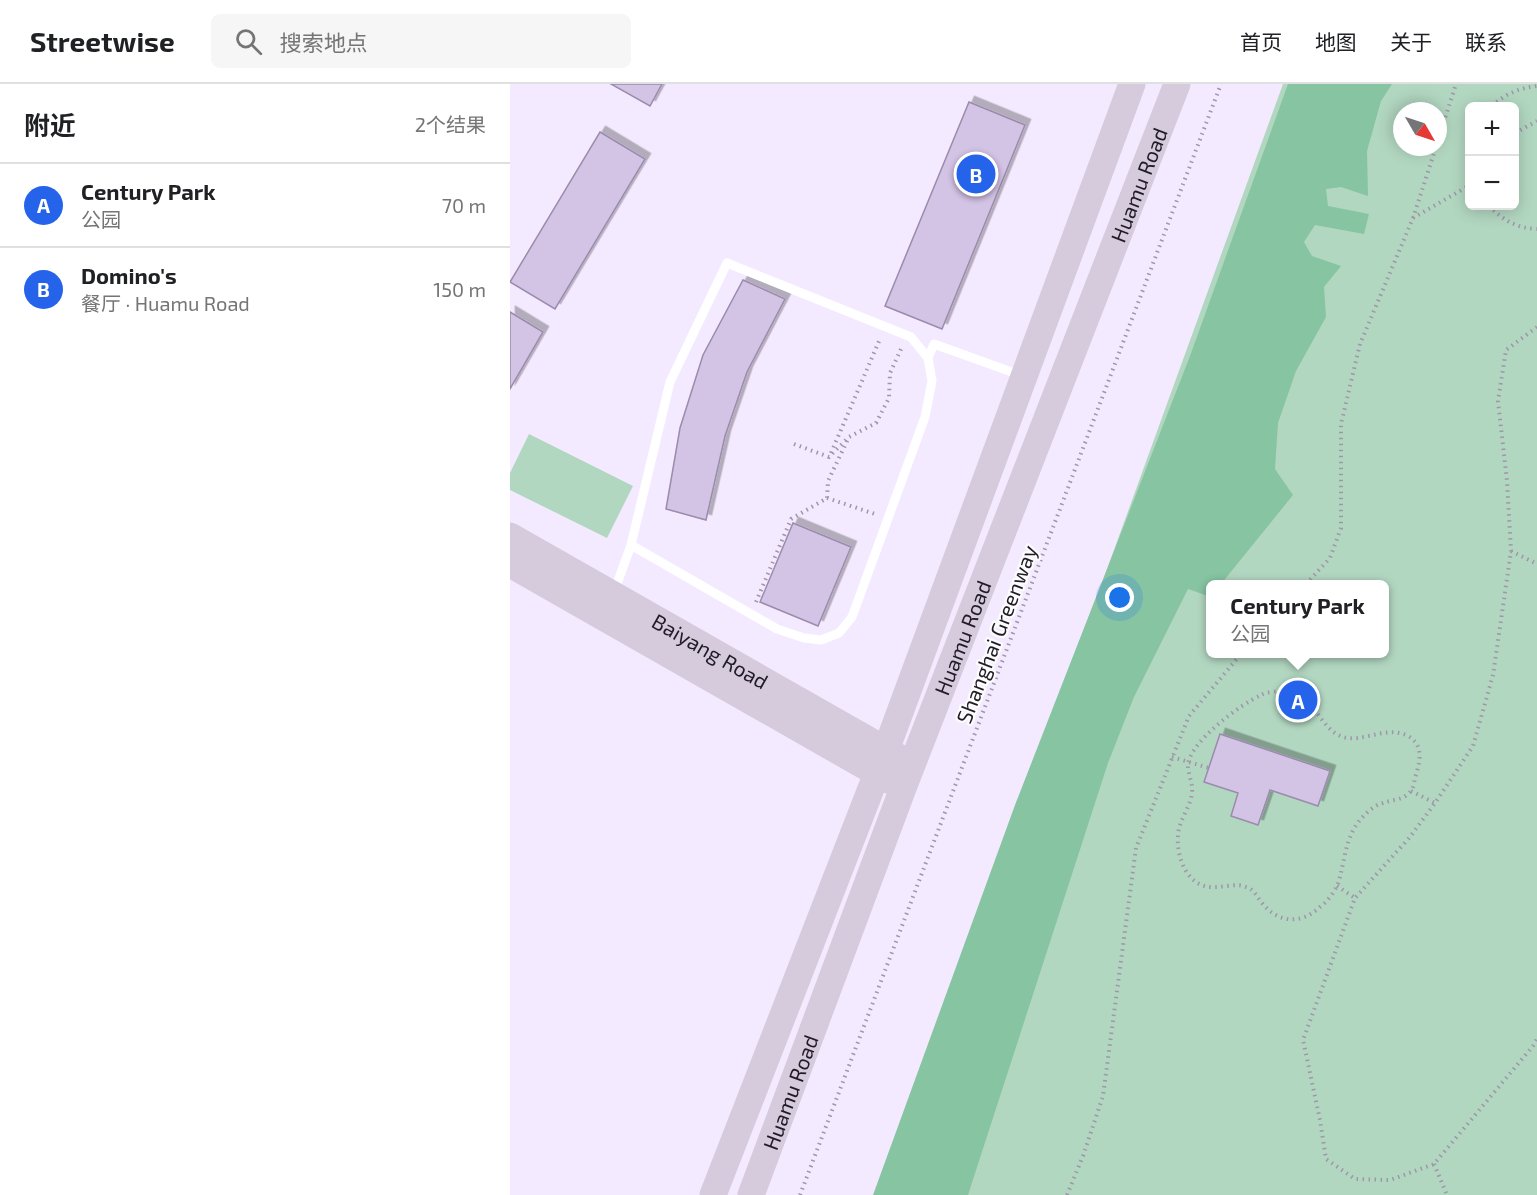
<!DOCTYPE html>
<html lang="zh">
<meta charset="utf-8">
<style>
:root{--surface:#fff;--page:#f6f6f6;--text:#202124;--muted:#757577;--line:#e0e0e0;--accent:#2563eb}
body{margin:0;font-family:"Exo 2","Noto Sans SC",sans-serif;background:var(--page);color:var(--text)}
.controls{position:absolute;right:18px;top:18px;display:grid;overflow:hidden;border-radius:9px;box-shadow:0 3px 15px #0003}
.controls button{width:54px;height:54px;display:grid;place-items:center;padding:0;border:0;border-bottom:2px solid var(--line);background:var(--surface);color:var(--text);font:30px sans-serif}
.compass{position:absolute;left:883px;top:18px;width:54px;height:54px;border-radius:50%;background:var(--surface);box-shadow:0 3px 15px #0003;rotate:129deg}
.you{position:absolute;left:610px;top:514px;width:21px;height:21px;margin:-15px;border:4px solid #fff;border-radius:50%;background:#1a73e8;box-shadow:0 0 0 9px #1a73e833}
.badge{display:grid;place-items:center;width:39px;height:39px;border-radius:50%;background:var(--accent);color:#fff;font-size:20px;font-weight:700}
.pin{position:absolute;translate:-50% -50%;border:3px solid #fff;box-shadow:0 2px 6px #0006}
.popup{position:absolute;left:696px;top:496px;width:183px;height:78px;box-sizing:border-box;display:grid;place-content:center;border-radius:9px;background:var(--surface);filter:drop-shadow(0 2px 4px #0005);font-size:20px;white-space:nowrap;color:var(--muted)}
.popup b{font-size:22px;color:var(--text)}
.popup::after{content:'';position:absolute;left:50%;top:100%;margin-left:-12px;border:12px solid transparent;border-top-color:var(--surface)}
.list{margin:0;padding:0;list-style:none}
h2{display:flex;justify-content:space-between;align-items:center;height:78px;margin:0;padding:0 24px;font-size:26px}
h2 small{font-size:20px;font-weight:400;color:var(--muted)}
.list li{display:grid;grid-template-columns:39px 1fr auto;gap:18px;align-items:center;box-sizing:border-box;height:84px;padding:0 24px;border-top:2px solid var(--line)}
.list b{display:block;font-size:22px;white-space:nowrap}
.list p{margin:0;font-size:20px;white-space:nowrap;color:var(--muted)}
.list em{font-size:20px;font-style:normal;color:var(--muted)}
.icon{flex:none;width:33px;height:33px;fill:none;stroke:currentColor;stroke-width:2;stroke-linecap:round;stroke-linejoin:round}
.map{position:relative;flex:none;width:1027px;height:1111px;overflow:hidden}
header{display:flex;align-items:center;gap:36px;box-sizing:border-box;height:84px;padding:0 30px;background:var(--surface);border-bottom:2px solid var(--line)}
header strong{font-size:28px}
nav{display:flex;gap:33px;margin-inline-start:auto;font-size:21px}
.search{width:420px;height:54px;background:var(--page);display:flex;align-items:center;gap:15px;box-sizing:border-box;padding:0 21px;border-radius:9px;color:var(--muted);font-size:22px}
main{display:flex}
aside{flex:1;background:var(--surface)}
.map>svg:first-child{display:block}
.green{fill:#b2d7c1;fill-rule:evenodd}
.water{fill:#87c4a2}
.building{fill:#d3c3e5;stroke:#9b8bac;stroke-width:1.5;filter:url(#shadow)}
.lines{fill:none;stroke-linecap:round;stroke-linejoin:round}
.path{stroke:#9f96a8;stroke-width:4;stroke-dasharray:1.5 4.5;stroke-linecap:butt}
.lane{stroke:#fff;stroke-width:9}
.secondary{stroke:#d5cbdd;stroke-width:27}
.labels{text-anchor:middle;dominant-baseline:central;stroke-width:4.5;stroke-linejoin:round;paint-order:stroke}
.street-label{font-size:21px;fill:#211b27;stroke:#fcfcfc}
</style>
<header>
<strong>Streetwise</strong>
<div class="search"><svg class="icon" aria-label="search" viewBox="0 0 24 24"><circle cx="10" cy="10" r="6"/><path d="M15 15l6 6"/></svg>搜索地点</div>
<nav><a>首页</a><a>地图</a><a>关于</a><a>联系</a></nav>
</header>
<main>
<aside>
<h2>附近<small>2个结果</small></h2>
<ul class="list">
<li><span class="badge">A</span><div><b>Century Park</b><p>公园</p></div><em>70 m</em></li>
<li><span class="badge">B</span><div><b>Domino's</b><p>餐厅 · Huamu Road</p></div><em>150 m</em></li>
</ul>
</aside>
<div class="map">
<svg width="1027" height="1111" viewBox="0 0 1027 1111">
<defs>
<filter id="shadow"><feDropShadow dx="5.5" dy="-5.5" stdDeviation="0" flood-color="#0004"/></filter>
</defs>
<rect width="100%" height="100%" fill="#f4eaff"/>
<!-- green -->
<g class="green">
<path d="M 773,0 L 1027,0 L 1027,1111 L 370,1111 ZM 960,22 L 1005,22 L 1005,122 L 960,122 ZM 892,27 L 928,27 L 928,63 L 892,63 ZM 701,500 L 875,500 L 875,570 L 701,570 Z"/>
<polygon points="19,350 123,402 97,454 0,406 0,389"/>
</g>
<!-- water -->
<polygon class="water" points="778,0 882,0 871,17 857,67 858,112 831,103 816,105 818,122 859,130 854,150 805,141 794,158 802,172 831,182 814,203 816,233 786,287 768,339 765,385 783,411 711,500 701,500 701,513 678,505 624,613 598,679 458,1111 363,1111 505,721 680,272"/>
<!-- building -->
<g class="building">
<polygon points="101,0 152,0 140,22"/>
<polygon points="459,18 515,41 432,245 375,222"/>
<polygon points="90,48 135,75 45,225 0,198"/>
<polygon points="233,196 275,215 237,288 215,352 196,436 156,425 170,344 193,271"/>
<polygon points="0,228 33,248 0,305"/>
<polygon points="283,439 341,463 308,542 250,518"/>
<polygon points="710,650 820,687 808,722 760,706 748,741 721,732 728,709 694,698"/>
</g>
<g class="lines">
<!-- path -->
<g class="path">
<path d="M 982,22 C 995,10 1009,4 1027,2"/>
<polyline points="1005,49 1027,37"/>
<polyline points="928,56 946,0"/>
<path d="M 979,122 C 993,136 1006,144 1027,145"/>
<polyline points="903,134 960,101"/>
<polyline points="1027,243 996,266 988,317 997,397 1001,467 983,591 963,662 925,719 900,753 845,814 793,956 810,1036 816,1075 845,1095 880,1096 924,1080 1023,962 1027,955"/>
<polyline points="284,360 319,373 339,353 366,339 379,314 380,289 392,263"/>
<polyline points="321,369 370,255"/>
<polyline points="317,414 365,430"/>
<polyline points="1001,467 1027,480"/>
<polyline points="796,500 820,474 831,444 831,340 850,260 903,134 926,63"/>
<polyline points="246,518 281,435 317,414 318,397 339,353"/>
<path d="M 768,607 C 778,609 790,611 798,618 C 809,629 817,648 833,653 C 853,659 874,642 896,651 C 915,660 910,678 905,694 C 904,700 903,706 898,710 C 892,716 881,716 873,719 C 865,721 857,728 851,735 C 840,747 836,764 833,780 C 831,788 830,795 827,802 C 823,810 817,818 810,823 C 791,841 768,839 752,819 C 747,813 744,805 736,803 C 727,799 715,803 705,803 C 678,805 666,774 668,751 C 669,736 680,724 682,709 C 683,699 678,690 678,682 C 678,659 731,620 751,611 C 756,608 763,608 768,607 Z"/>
<polyline points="662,673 699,684"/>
<polyline points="901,707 925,719"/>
<polyline points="827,802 845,814"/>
<polyline points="924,1080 937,1111"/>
<polyline points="290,1111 711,0"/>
<polyline points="557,1111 573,1072 593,1012 626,764 679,632 731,570"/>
</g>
<!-- lane -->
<g class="lane">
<polyline points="418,274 424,260 513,292"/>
<polyline points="104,508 121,461 160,298 217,179 401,253 418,274 422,297 415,333 342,533 329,549 311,556 294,554 267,545 121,461"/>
</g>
<!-- secondary -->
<g class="secondary">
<path id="s1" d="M 0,452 L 390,674"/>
<polyline points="0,480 381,697"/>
<polyline points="203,1111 376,666 622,0"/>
<path id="s2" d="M 241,1111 L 393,704 L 667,0"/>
</g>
</g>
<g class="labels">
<!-- street labels -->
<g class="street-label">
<text stroke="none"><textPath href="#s2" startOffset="1082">Huamu Road</textPath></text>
<text transform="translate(486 550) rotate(-69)">Shanghai Greenway</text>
<text stroke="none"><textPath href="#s2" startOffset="596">Huamu Road</textPath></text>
<text stroke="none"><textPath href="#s1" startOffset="231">Baiyang Road</textPath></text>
<text stroke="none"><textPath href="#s2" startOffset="110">Huamu Road</textPath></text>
</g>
</g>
</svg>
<div class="controls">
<button>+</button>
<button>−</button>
</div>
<svg class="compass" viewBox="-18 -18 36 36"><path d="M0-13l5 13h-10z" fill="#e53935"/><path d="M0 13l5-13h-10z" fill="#757577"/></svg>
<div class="you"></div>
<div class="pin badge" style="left:788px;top:616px">A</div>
<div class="popup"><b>Century Park</b>公园</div>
<div class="pin badge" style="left:466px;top:90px">B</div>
</div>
</main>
